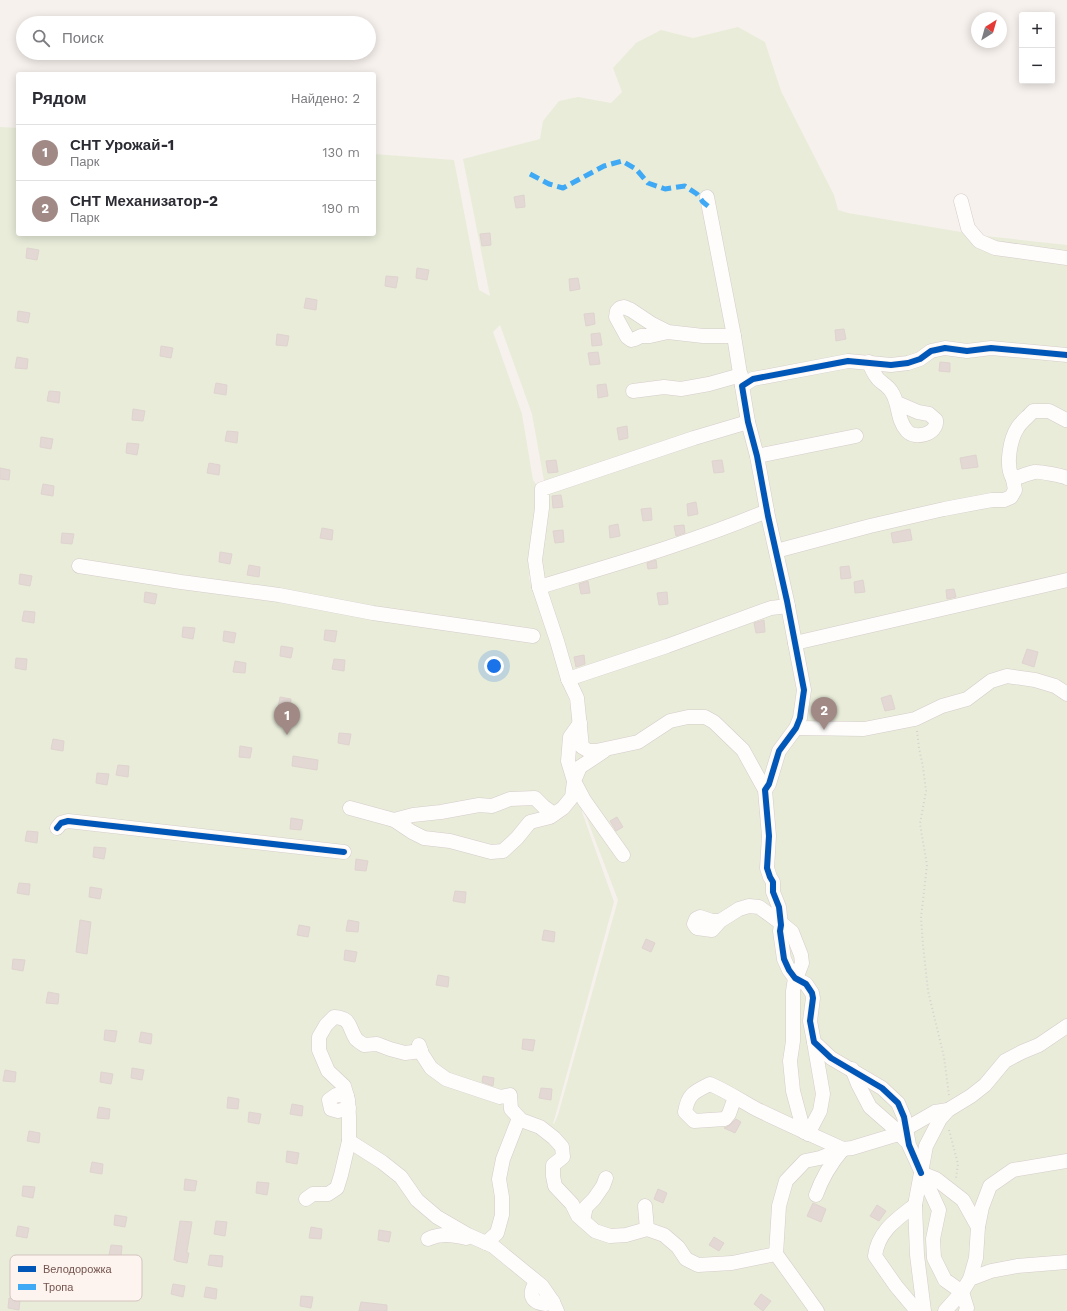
<!DOCTYPE html>
<html lang="ru">
<meta charset="utf-8">
<style>
:root{--surface:#fff;--page:#f2f2f3;--text:#2b2b33;--muted:#7c7c81;--line:#e1e1e2;--accent:#a18a86}
body{margin:0;font-family:"Work Sans",sans-serif;background:var(--page);color:var(--text)}
.controls{position:absolute;right:12px;top:12px;display:grid;overflow:hidden;border-radius:4px;box-shadow:0 2px 10px #0003}
.controls button{width:36px;height:36px;display:grid;place-items:center;padding:0;border:0;border-bottom:1px solid var(--line);background:var(--surface);color:var(--text);font:20px sans-serif}
.compass{position:absolute;left:971px;top:12px;width:36px;height:36px;border-radius:50%;background:var(--surface);box-shadow:0 2px 10px #0003;rotate:37deg}
.you{position:absolute;left:494px;top:666px;width:14px;height:14px;margin:-10px;border:3px solid #fff;border-radius:50%;background:#1a73e8;box-shadow:0 0 0 6px #1a73e833}
.badge{display:grid;place-items:center;width:26px;height:26px;border-radius:50%;background:var(--accent);color:#fff;font-size:13px;font-weight:700}
.pin{position:absolute;translate:-50% -33px;filter:drop-shadow(0 1px 2px #0008)}
.pin::after{content:'';position:absolute;top:21px;width:14px;height:12px;background:inherit;clip-path:polygon(0 0,100% 0,50% 100%)}
.list{margin:0;padding:0;list-style:none}
h2{display:flex;justify-content:space-between;align-items:center;height:52px;margin:0;padding:0 16px;font-size:17px}
h2 small{font-size:13px;font-weight:400;color:var(--muted)}
.list li{display:grid;grid-template-columns:26px 1fr auto;gap:12px;align-items:center;box-sizing:border-box;height:56px;padding:0 16px;border-top:1px solid var(--line)}
.list b{display:block;font-size:15px;white-space:nowrap}
.list p{margin:0;font-size:13px;white-space:nowrap;color:var(--muted)}
.list em{font-size:13px;font-style:normal;color:var(--muted)}
.icon{flex:none;width:22px;height:22px;fill:none;stroke:currentColor;stroke-width:2;stroke-linecap:round;stroke-linejoin:round}
.map{position:relative;flex:none;width:1067px;height:1311px;overflow:hidden}
.search{position:absolute;background:var(--surface);box-shadow:0 2px 10px #0003;left:16px;top:16px;width:360px;height:44px;display:flex;align-items:center;gap:10px;box-sizing:border-box;padding:0 14px;border-radius:22px;color:var(--muted);font-size:15px}
.panel{position:absolute;background:var(--surface);box-shadow:0 2px 10px #0003;left:16px;top:72px;width:360px;height:164px;border-radius:4px}
.map>svg:first-child{display:block}
.green{fill:#e8ecd9;fill-rule:evenodd}
.building{fill:#e3d8d4;stroke:#dfd3cf}
.lines{fill:none;stroke-linecap:round;stroke-linejoin:round}
.minor-casing{stroke:#d6ccca;stroke-width:15}
.path{stroke:#d9d0cf;stroke-width:2;stroke-dasharray:1 3;stroke-linecap:butt}
.minor{stroke:#fefdfc;stroke-width:14}
.quiet{stroke:#3fa9f5;stroke-width:5;stroke-dasharray:10 5;stroke-linecap:butt}
.cycleway-casing{stroke:#fef4ef;stroke-width:8}
.cycleway{stroke:#0057b8;stroke-width:6}
.key{fill:#fef4ef;stroke:#d4c4bf;stroke-width:1}
.key-label{font-size:11px;fill:#73534e}
</style>
<div class="map">
<svg width="1067" height="1311" viewBox="0 0 1067 1311">
<rect width="100%" height="100%" fill="#f7f1ed"/>
<!-- green -->
<path class="green" d="M 738,27 L 765,42 L 781,91 L 834,195 L 838,210 L 848,213 L 985,236 L 1067,245 L 1067,1311 L 0,1311 L 0,127 L 18,128 L 18,234 L 374,234 L 374,154 L 454,160 L 479,290 L 490,296 L 463,159 L 540,139 L 543,121 L 559,101 L 578,97 L 611,103 L 622,92 L 613,68 L 636,43 L 661,30 L 693,38 ZM 500,325 L 532,414 L 548,503 L 539,576 L 580,698 L 577,749 L 570,703 L 529,578 L 540,490 L 533,480 L 522,414 L 493,332 ZM 582,796 L 584,811 L 618,900 L 558,1115 L 554,1124 L 553,1123 L 555,1117 L 614,902 L 582,812 Z"/>
<!-- building -->
<g class="building">
<polygon points="524,195 525,207 516,208 514,197"/>
<polygon points="490,233 491,245 482,246 480,234"/>
<polygon points="27,248 39,250 37,260 26,258"/>
<polygon points="417,268 429,270 427,280 416,278"/>
<polygon points="386,276 398,277 396,288 385,286"/>
<polygon points="578,278 580,289 570,291 569,279"/>
<polygon points="306,298 317,300 316,310 304,308"/>
<polygon points="18,311 30,313 28,323 17,321"/>
<polygon points="594,313 595,324 586,326 584,314"/>
<polygon points="844,329 846,339 836,341 835,330"/>
<polygon points="600,333 602,345 592,346 591,334"/>
<polygon points="277,334 289,336 287,346 276,345"/>
<polygon points="161,346 173,348 171,358 160,356"/>
<polygon points="598,352 600,364 590,365 588,353"/>
<polygon points="17,357 28,359 27,369 15,368"/>
<polygon points="940,362 950,363 950,372 939,371"/>
<polygon points="216,383 227,385 226,395 214,393"/>
<polygon points="606,384 608,396 598,398 597,385"/>
<polygon points="49,391 60,392 59,403 47,401"/>
<polygon points="133,409 145,411 143,421 132,420"/>
<polygon points="627,426 628,438 619,440 617,428"/>
<polygon points="227,431 238,432 237,443 225,441"/>
<polygon points="41,437 53,439 51,449 40,447"/>
<polygon points="127,443 139,444 137,455 126,453"/>
<polygon points="976,455 978,467 962,469 960,458"/>
<polygon points="556,460 558,472 548,473 546,461"/>
<polygon points="722,460 724,472 714,473 712,461"/>
<polygon points="209,463 220,465 219,475 207,473"/>
<polygon points="0,468 10,470 9,480 0,479"/>
<polygon points="43,484 54,486 53,496 41,494"/>
<polygon points="561,495 563,507 553,508 552,496"/>
<polygon points="696,502 698,514 688,516 687,504"/>
<polygon points="651,508 652,520 643,521 641,509"/>
<polygon points="618,524 620,536 610,538 609,526"/>
<polygon points="684,525 685,533 676,536 674,526"/>
<polygon points="322,528 333,530 332,540 320,538"/>
<polygon points="910,529 912,540 893,543 891,533"/>
<polygon points="563,530 564,542 555,543 553,531"/>
<polygon points="62,533 74,534 72,544 61,543"/>
<polygon points="220,552 232,554 230,564 219,562"/>
<polygon points="656,560 657,568 648,569 647,563"/>
<polygon points="249,565 260,567 259,577 247,575"/>
<polygon points="849,566 851,578 841,579 840,567"/>
<polygon points="20,574 32,576 30,586 19,584"/>
<polygon points="863,580 865,592 855,593 854,582"/>
<polygon points="588,581 590,593 581,594 579,584"/>
<polygon points="954,589 956,597 947,599 946,590"/>
<polygon points="145,592 157,594 155,604 144,602"/>
<polygon points="667,592 668,604 659,605 657,593"/>
<polygon points="24,611 35,612 34,623 22,621"/>
<polygon points="764,620 765,632 756,633 754,623"/>
<polygon points="183,627 195,628 193,639 182,637"/>
<polygon points="325,630 337,631 335,642 324,640"/>
<polygon points="224,631 236,633 234,643 223,641"/>
<polygon points="281,646 293,648 291,658 280,656"/>
<polygon points="1027,649 1038,652 1034,667 1022,663"/>
<polygon points="584,655 585,664 576,667 574,657"/>
<polygon points="16,658 27,659 26,670 15,668"/>
<polygon points="334,659 345,660 344,671 332,669"/>
<polygon points="235,661 246,663 245,673 233,672"/>
<polygon points="891,695 895,709 885,711 881,698"/>
<polygon points="280,697 291,699 290,709 278,708"/>
<polygon points="339,733 351,734 349,745 338,743"/>
<polygon points="53,739 64,741 63,751 51,749"/>
<polygon points="240,746 252,748 250,758 239,757"/>
<polygon points="293,756 318,760 317,770 292,766"/>
<polygon points="118,765 129,766 128,777 116,775"/>
<polygon points="97,773 109,774 107,785 96,783"/>
<polygon points="617,817 623,827 616,831 610,821"/>
<polygon points="291,818 303,820 301,830 290,829"/>
<polygon points="27,831 38,832 37,843 25,841"/>
<polygon points="94,847 106,848 104,859 93,857"/>
<polygon points="356,859 368,861 366,871 355,870"/>
<polygon points="19,883 30,884 29,895 17,893"/>
<polygon points="90,887 102,889 100,899 89,897"/>
<polygon points="455,891 466,892 465,903 453,901"/>
<polygon points="80,920 91,922 87,954 76,952"/>
<polygon points="348,920 359,922 358,932 346,931"/>
<polygon points="299,925 310,927 308,937 297,935"/>
<polygon points="544,930 555,932 554,942 542,940"/>
<polygon points="646,939 655,943 651,952 642,948"/>
<polygon points="345,950 357,952 355,962 344,960"/>
<polygon points="13,959 25,960 23,971 12,969"/>
<polygon points="438,975 449,977 448,987 436,985"/>
<polygon points="48,992 59,994 58,1004 46,1003"/>
<polygon points="105,1030 117,1031 115,1042 104,1040"/>
<polygon points="141,1032 152,1034 151,1044 139,1042"/>
<polygon points="523,1039 535,1040 533,1051 522,1049"/>
<polygon points="132,1068 144,1070 142,1080 131,1078"/>
<polygon points="5,1070 16,1072 15,1082 3,1081"/>
<polygon points="101,1072 113,1074 111,1084 100,1082"/>
<polygon points="483,1076 494,1078 493,1086 482,1082"/>
<polygon points="541,1088 552,1089 551,1100 539,1098"/>
<polygon points="228,1097 239,1099 238,1109 227,1108"/>
<polygon points="292,1104 303,1106 302,1116 290,1114"/>
<polygon points="99,1107 110,1109 109,1119 97,1118"/>
<polygon points="249,1112 261,1114 259,1124 248,1122"/>
<polygon points="736,1119 741,1122 735,1133 724,1128 729,1126"/>
<polygon points="29,1131 40,1133 39,1143 27,1141"/>
<polygon points="287,1151 299,1153 297,1164 286,1162"/>
<polygon points="92,1162 103,1164 102,1174 90,1172"/>
<polygon points="185,1179 197,1181 195,1191 184,1190"/>
<polygon points="257,1182 258,1182 269,1183 267,1195 256,1193"/>
<polygon points="23,1186 35,1187 33,1198 22,1196"/>
<polygon points="658,1189 667,1193 663,1203 654,1199"/>
<polygon points="813,1203 826,1209 821,1222 807,1216"/>
<polygon points="877,1205 886,1211 879,1221 870,1216"/>
<polygon points="115,1215 127,1217 125,1227 114,1225"/>
<polygon points="180,1221 192,1222 187,1251 187,1253 189,1253 187,1263 176,1261 176,1260 174,1260"/>
<polygon points="216,1221 227,1222 225,1236 214,1234"/>
<polygon points="18,1226 29,1228 27,1238 16,1236"/>
<polygon points="311,1227 322,1229 321,1239 309,1238"/>
<polygon points="379,1230 391,1232 389,1242 378,1240"/>
<polygon points="714,1237 724,1243 719,1251 709,1245"/>
<polygon points="111,1245 122,1246 121,1257 109,1255"/>
<polygon points="210,1255 223,1256 222,1267 208,1265"/>
<polygon points="173,1284 185,1286 183,1297 171,1294"/>
<polygon points="206,1287 217,1289 216,1299 204,1297"/>
<polygon points="761,1294 771,1301 763,1311 754,1304"/>
<polygon points="301,1296 313,1297 311,1308 300,1306"/>
<polygon points="9,1298 20,1300 19,1310 8,1308"/>
<polygon points="361,1302 387,1305 387,1311 359,1311"/>
</g>
<g class="lines">
<!-- minor casing -->
<g class="minor-casing">
<g id="minor">
<polyline points="707,197 734,336 742,386"/>
<polyline points="961,201 968,228 979,241 995,248 1067,258"/>
<polyline points="668,332 650,336 641,336 635,339 631,340 627,337 616,317 617,311 620,308 624,307 631,310 652,324 668,332 703,336 734,336"/>
<path d="M 869,362 C 871,368 874,374 878,379 C 882,383 888,386 891,391 C 900,403 896,419 907,431 C 915,440 938,434 936,420 L 929,414 L 918,412 L 897,403"/>
<polyline points="633,391 664,387 681,389 709,384 741,375"/>
<polyline points="748,422 694,438 542,489 542,508 535,560 539,587 557,641 568,679 577,698 582,747 589,751 596,751 638,742 670,721 688,717 705,717 714,722 743,750 765,790 769,836 767,868 770,877 773,882 773,892 779,907 781,925 780,931 784,959 789,970 795,978 806,984 812,993 813,998 810,1021 814,1042 831,1058 882,1088 898,1103 904,1117 909,1145 939,1210 933,1239 934,1258 945,1280 962,1292 967,1308 966,1311"/>
<polyline points="757,456 856,436"/>
<path d="M 1013,479 C 1005,466 1010,439 1018,427 C 1022,421 1029,416 1033,411 L 1049,411 L 1066,420"/>
<path d="M 776,551 L 870,526 L 944,509 L 992,500 L 1004,500 L 1011,497 L 1015,490 L 1013,479 C 1020,477 1028,473 1035,472 C 1038,471 1064,476 1067,478"/>
<polyline points="79,566 181,582 279,595 373,613 533,636"/>
<path d="M 539,587 C 616,564 693,542 767,511"/>
<polyline points="795,643 1067,580"/>
<polyline points="568,679 667,646 771,608 788,606"/>
<polyline points="796,728 864,729 915,719 942,706 967,699 991,681 1007,676 1035,680 1055,686 1067,694"/>
<polyline points="604,751 580,767 574,781 584,800 623,855"/>
<polyline points="765,790 769,784 779,751 796,728 800,718 804,690 787,601 768,516 757,456 748,422 742,386 753,379 848,361 891,365 908,363 920,359 931,351 945,348 967,351 991,348 1067,355"/>
<polyline points="350,808 394,820 412,832 424,838 450,841 491,852 503,851 517,838 530,822 550,817 563,808 572,797 574,781 568,761 570,737 580,723"/>
<polyline points="394,820 413,815 441,812 479,805 492,806 510,799 535,798 544,807 554,814"/>
<polyline points="57,828 61,823 68,821 344,852"/>
<polyline points="720,921 712,930 697,928 694,924 696,919 700,917 712,921 720,921 739,909 749,906 759,907 781,923 792,932 801,955 802,963 799,971 795,978 793,991 793,1041 790,1061 793,1091 804,1132"/>
<polyline points="419,1045 422,1054 431,1068 446,1079 500,1097 510,1095 511,1109 521,1120 540,1127 554,1138 562,1147 563,1157 553,1165 553,1176 555,1186 572,1204 578,1216 595,1231 610,1236 626,1235 647,1229 664,1235 678,1247 686,1259 698,1265 732,1263 776,1254"/>
<polyline points="852,1069 858,1084 870,1107 894,1128 905,1140"/>
<polyline points="347,1096 336,1095 329,1100 331,1109 338,1111 349,1108"/>
<path d="M 735,1097 L 729,1114 L 725,1119 L 694,1121 L 685,1112 C 688,1094 694,1092 710,1084 C 726,1091 740,1100 756,1109 C 785,1123 814,1136 843,1149 C 831,1163 822,1178 816,1195"/>
<polyline points="808,1134 820,1111 823,1094 814,1042"/>
<polyline points="349,1141 382,1162 401,1177 417,1200 437,1217 468,1235 493,1246 542,1286 553,1302 557,1311"/>
<polyline points="921,1173 936,1179 963,1200 978,1227 976,1258 970,1279"/>
<path d="M 306,1199 L 313,1194 L 328,1194 L 337,1188 L 341,1175 L 349,1141 L 349,1117 L 348,1100 L 344,1086 L 328,1071 L 319,1050 L 319,1037 L 326,1025 L 334,1017 C 352,1018 348,1027 356,1039 C 358,1041 361,1043 364,1045 L 377,1044 L 390,1049 L 405,1053 L 421,1051"/>
<path d="M 915,1205 C 897,1219 878,1231 875,1256 L 896,1286 L 917,1311"/>
<polyline points="645,1206 647,1229"/>
<polyline points="583,1220 586,1207 594,1199 603,1186 606,1178"/>
<polyline points="978,1227 982,1207 990,1186 1013,1170 1067,1161"/>
<path d="M 428,1239 C 441,1233 452,1235 466,1238"/>
<polyline points="486,1243 497,1233 502,1215 502,1197 499,1179 503,1159 519,1118"/>
<path d="M 536,1282 C 535,1284 532,1288 532,1291 C 529,1303 545,1306 553,1302"/>
<polyline points="817,1311 776,1254 779,1206 786,1181 805,1161 820,1158 843,1149 852,1148 895,1135 935,1112 948,1110"/>
<polyline points="924,1311 917,1255 915,1205 926,1146 940,1119 948,1110 971,1096 985,1085 1005,1061 1022,1052 1039,1045 1067,1026"/>
<polyline points="945,1311 962,1292 970,1279 991,1271 1017,1266 1067,1262"/>
</g>
</g>
<!-- path -->
<g class="path">
<polyline points="917,731 919,748 923,767 926,791 920,824 927,865 921,918 923,945 928,991 944,1057 949,1095"/>
<polyline points="949,1130 958,1164 956,1178"/>
</g>
<!-- minor -->
<use href="#minor" class="minor"/>
<!-- quiet -->
<polyline class="quiet" points="530,174 549,184 563,188 604,166 622,161 636,169 648,183 665,189 685,186 697,194 703,202 709,207"/>
<!-- cycleway casing -->
<g class="cycleway-casing">
<g id="cycleway">
<polyline points="57,828 61,823 68,821 344,852"/>
<polyline points="921,1173 909,1145 904,1117 898,1103 882,1088 831,1058 814,1042 810,1021 813,998 812,993 806,984 795,978 789,970 784,959 780,931 781,925 779,907 773,892 773,882 770,877 767,868 769,836 765,790 769,784 779,751 796,728 800,718 804,690 787,601 768,516 757,456 748,422 742,386 753,379 848,361 891,365 908,363 920,359 931,351 945,348 967,351 991,348 1067,355"/>
</g>
</g>
<!-- cycleway -->
<use href="#cycleway" class="cycleway"/>
</g>
<!-- legend -->
<rect x="10" y="1255" width="132" height="46" rx="6" class="key"/>
<rect x="18" y="1266" width="18" height="6" fill="#0057b8"/>
<rect x="18" y="1284" width="18" height="6" fill="#3fa9f5"/>
<g class="key-label">
<text x="43" y="1273">Велодорожка</text>
<text x="43" y="1291">Тропа</text>
</g>
</svg>
<div class="controls">
<button>+</button>
<button>−</button>
</div>
<svg class="compass" viewBox="-18 -18 36 36"><path d="M0-13l5 13h-10z" fill="#e53935"/><path d="M0 13l5-13h-10z" fill="#7c7c81"/></svg>
<div class="you"></div>
<div class="pin badge" style="left:287px;top:735px">1</div>
<div class="pin badge" style="left:824px;top:730px">2</div>
<div class="search"><svg class="icon" aria-label="search" viewBox="0 0 24 24"><circle cx="10" cy="10" r="6"/><path d="M15 15l6 6"/></svg>Поиск</div>
<section class="panel">
<h2>Рядом<small>Найдено: 2</small></h2>
<ul class="list">
<li><span class="badge">1</span><div><b>СНТ Урожай-1</b><p>Парк</p></div><em>130 m</em></li>
<li><span class="badge">2</span><div><b>СНТ Механизатор-2</b><p>Парк</p></div><em>190 m</em></li>
</ul>
</section>
</div>
